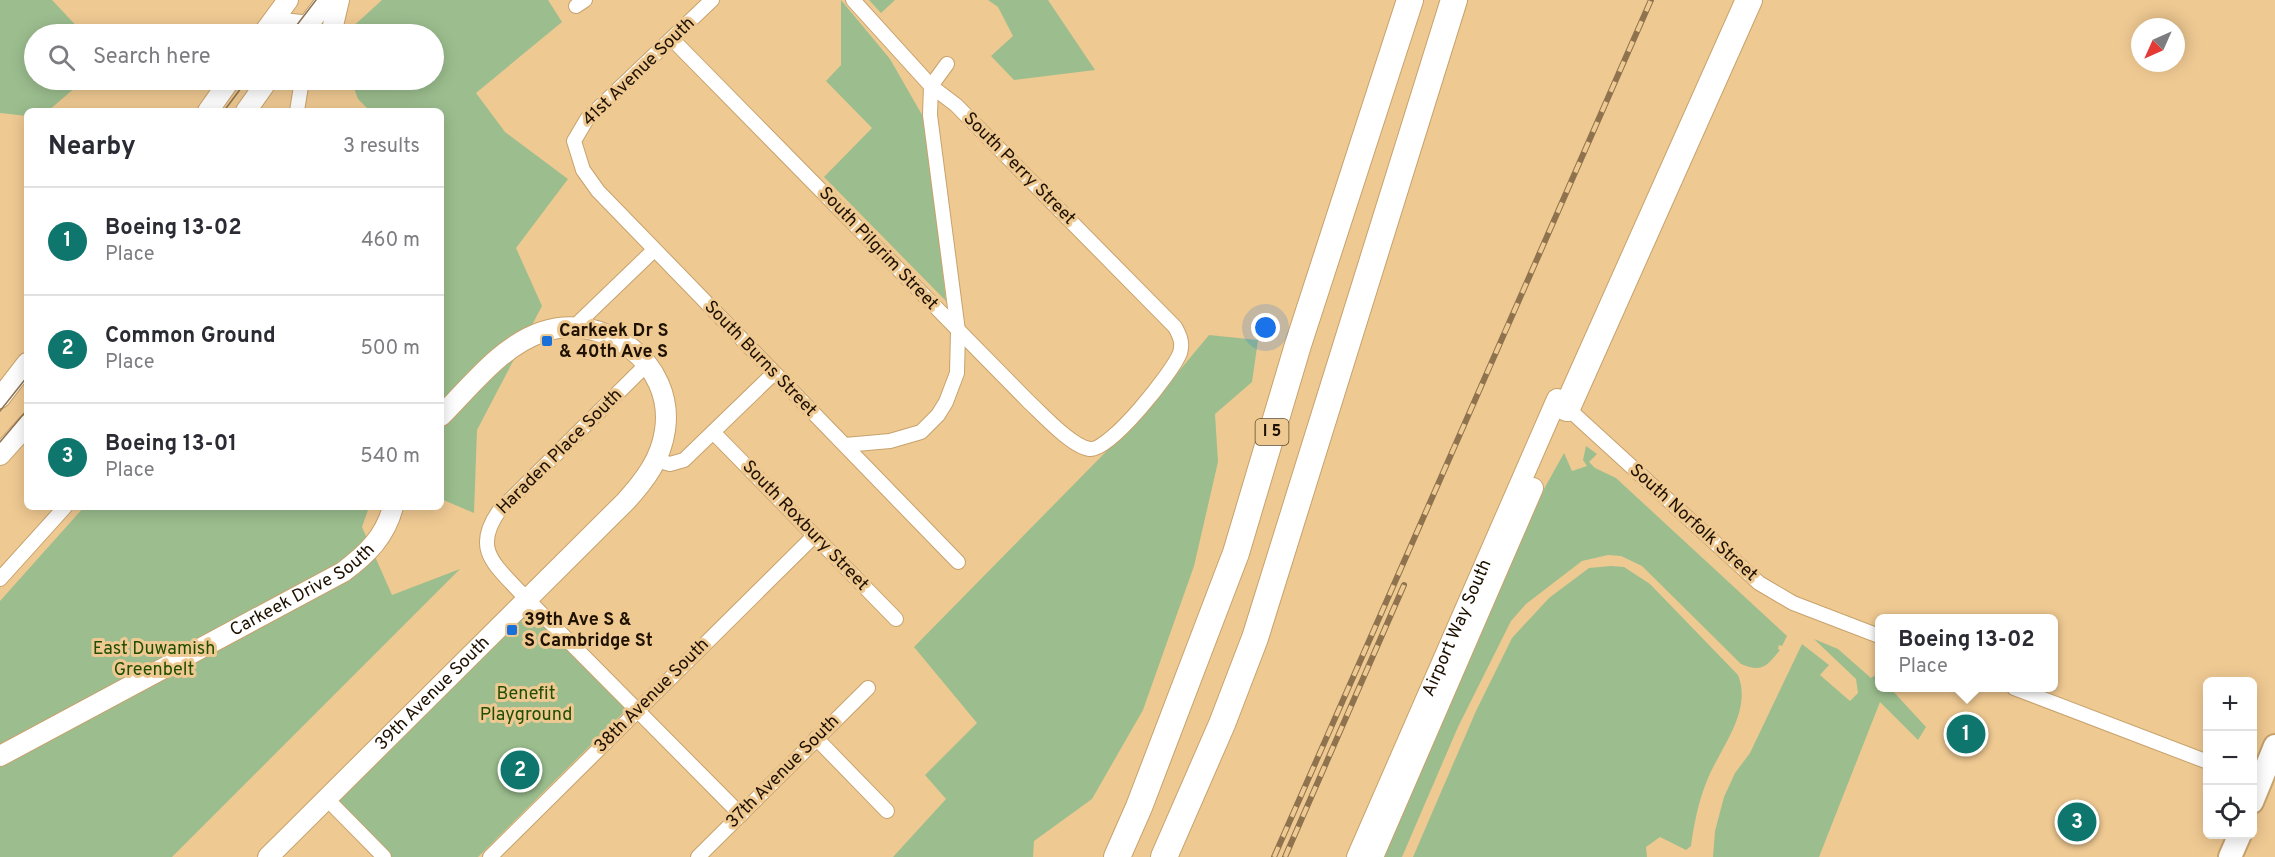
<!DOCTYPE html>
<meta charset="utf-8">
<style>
:root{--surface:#fff;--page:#f2f2f3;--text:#2b2b33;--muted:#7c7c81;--line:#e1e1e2;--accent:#0f766e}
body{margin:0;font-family:Overpass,sans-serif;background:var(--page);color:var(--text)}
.controls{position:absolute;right:18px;bottom:18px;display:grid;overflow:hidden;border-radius:9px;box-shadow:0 3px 15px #0003}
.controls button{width:54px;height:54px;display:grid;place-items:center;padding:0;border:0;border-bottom:2px solid var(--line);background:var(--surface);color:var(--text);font:30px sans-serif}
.compass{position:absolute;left:2131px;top:18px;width:54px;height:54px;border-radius:50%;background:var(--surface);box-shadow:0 3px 15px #0003;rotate:225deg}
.you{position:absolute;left:1266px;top:328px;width:21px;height:21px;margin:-15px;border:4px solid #fff;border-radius:50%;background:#1a73e8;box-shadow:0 0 0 9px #1a73e833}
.badge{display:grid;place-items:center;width:39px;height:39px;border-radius:50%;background:var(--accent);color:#fff;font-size:20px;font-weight:700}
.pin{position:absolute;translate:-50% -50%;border:3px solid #fff;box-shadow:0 2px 6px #0006}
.popup{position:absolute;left:1875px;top:614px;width:183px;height:78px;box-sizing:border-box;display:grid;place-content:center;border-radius:9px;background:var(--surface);filter:drop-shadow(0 2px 4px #0005);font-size:20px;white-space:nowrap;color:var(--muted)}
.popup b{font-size:22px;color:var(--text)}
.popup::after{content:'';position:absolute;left:50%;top:100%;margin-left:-12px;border:12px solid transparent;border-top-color:var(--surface)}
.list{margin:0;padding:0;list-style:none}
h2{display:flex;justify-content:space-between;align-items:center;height:78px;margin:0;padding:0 24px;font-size:26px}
h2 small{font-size:20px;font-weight:400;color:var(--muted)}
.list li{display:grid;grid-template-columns:39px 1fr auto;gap:18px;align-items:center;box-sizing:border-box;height:108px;padding:0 24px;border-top:2px solid var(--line)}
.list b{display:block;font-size:22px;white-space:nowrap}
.list p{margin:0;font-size:20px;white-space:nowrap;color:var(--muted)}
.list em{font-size:20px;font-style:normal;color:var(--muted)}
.icon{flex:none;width:33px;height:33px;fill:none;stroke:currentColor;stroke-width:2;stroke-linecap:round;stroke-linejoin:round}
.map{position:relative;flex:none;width:2275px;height:857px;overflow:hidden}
.search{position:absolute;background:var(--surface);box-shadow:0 3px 15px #0003;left:24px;top:24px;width:420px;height:66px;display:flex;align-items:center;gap:15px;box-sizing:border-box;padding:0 21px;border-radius:33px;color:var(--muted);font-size:22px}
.panel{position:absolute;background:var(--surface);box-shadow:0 3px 15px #0003;left:24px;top:108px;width:420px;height:402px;border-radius:9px}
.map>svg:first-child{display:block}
.green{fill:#9cbe8e}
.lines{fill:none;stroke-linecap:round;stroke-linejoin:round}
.street-casing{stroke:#c7a26c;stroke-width:16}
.secondary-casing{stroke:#c7a26c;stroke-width:22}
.primary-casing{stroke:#c7a26c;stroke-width:26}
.highway-casing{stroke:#c7a26c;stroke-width:28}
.street{stroke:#fff;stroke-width:14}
.secondary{stroke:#fff;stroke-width:20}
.primary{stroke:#fff;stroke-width:22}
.highway{stroke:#fff;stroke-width:26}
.tram{stroke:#8e734e;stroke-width:1.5}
.rail-casing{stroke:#8e734e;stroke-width:6}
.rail{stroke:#efc992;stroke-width:4;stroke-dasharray:11;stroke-linecap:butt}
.poi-dot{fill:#1970d9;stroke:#efc992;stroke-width:2}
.labels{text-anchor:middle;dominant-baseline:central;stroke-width:6;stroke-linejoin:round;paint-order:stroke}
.shield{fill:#efc992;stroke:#5d482c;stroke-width:1.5}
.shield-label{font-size:16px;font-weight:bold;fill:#1f1100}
.street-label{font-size:18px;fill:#1f1100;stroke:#efc992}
.poi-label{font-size:18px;font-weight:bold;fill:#1f1100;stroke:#efc992;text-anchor:start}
.park-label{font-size:18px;fill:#204e00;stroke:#efc992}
</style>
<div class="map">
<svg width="2275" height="857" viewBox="0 0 2275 857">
<rect width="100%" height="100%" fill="#efc992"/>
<!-- green -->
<g class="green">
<polygon points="0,0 52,0 84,34 34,34 34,80 84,80 48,111 27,111 27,116 0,113"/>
<polygon points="382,0 548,0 562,22 476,93 505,132 568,179 516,248 542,306 477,430 474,513 441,499 441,111 370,111 358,99 351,80 434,80 434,34 348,34 348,31"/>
<polygon points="841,0 890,59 925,120 946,301 824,177 872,128 826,81 841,65"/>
<polygon points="869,0 895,0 881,13"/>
<polygon points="988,0 1048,0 1095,70 1014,80 991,56 1013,36 998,7"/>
<polygon points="1209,335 1258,340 1252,382 1215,414 1218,462 1194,566 1143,710 1092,799 1034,841 1033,857 893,857 946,799 925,775 977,723 914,647 1144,413"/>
<path d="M 1586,446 L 1597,454 L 1589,462 L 1595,468 L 1616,478 L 1787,636 L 1782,646 L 1779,645 L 1778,649 L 1780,650 C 1767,666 1762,673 1741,664 L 1642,566 L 1621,556 L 1608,555 L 1582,561 L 1526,604 L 1511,621 L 1458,727 L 1402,857 L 1381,857 L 1534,507 L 1564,453 L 1572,471 L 1587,466 L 1583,460 Z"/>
<polygon points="84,507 369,507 362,527 392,595 460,569 172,857 0,857 0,601"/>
<path d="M 1611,566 L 1624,567 L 1650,584 L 1738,675 C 1753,712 1719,749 1706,783 C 1698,804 1694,824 1691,846 L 1686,850 L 1660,837 L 1646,847 L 1647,857 L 1413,857 L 1476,711 L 1512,638 L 1549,598 L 1589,568 Z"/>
<polygon points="526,597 633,703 478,857 384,857 329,795"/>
<polygon points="1814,639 1838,649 1871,678 1877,674 1879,688 1890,688 1926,727 1918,740 1880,702 1819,857 1713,857 1715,831 1724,797 1735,773 1750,753 1802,644 1829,665 1820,675 1850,701 1858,693 1856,679"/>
</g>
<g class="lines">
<!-- street casing -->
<g class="street-casing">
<g id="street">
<polyline points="712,0 587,119 574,141 583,170 598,191 958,562"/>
<polyline points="576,6 585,0"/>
<polyline points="274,19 310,23 322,34"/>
<path d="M 672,39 L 1028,401 C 1042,414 1072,447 1090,449 C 1109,452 1173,372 1180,353 C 1183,343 1180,336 1175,327 L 956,105 L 931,86 L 853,0"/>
<polyline points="297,111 302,80"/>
<polyline points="574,327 654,250"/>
<path d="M 648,363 L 499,511 C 473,548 493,563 519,591 L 741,815"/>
<polyline points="1563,404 1759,583 1793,603 1879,636"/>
<polyline points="713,432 896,619"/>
<polyline points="845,445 890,441 921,432 938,415 946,402 957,373 958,331 930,115 931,86 947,64"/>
<polyline points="656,460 670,464 684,460 773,374"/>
<polyline points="0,579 65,507"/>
<polyline points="2014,688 2208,762"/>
<polyline points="816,738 887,811"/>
<polyline points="326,798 384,857"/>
<polyline points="490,857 814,536"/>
<polyline points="698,857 868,688"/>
</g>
</g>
<!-- secondary casing -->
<g class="secondary-casing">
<g id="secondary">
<polyline points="263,34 288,0"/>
<polyline points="301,34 327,0"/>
<polyline points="331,34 339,0"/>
<polyline points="208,111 230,80"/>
<polyline points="246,111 268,80"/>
<polyline points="0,398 27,363"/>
<polyline points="0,455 27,425"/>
<path id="s1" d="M 0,756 L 343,572 C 367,554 385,537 393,507"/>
<path id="s2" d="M 268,857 L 626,501 C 645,480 661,459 665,430 C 675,363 604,311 542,332 C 501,346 471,386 441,416"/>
<path id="s3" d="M 1357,857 L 1557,399"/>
<polyline points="1373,857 1533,488"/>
</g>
</g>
<!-- primary casing -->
<g class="primary-casing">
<g id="primary">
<polyline points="2252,802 2275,746"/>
<polyline points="2230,857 2240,834"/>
</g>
</g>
<!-- highway casing -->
<g class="highway-casing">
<g id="highway">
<polyline points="1567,408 1749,0"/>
<polyline points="1117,857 1139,807 1236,553 1298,345 1410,0"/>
<polyline points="1164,857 1222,724 1255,638 1454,0"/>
</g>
</g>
<!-- street -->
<use href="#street" class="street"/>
<!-- secondary -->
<use href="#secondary" class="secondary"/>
<!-- primary -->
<use href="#primary" class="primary"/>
<!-- highway -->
<use href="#highway" class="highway"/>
<!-- tram -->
<g class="tram">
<polyline points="290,34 316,0"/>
<polyline points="224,111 247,80"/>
<polyline points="0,411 27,377"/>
<polyline points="0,442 27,410"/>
</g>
<!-- rail casing -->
<g class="rail-casing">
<g id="rail">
<polyline points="1274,857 1651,0"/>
<polyline points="1285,857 1404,585"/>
</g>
</g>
<!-- rail -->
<use href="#rail" class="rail"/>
</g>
<!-- markers -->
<g class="poi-dot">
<rect x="541" y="335" width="12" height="12" rx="3"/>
<rect x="506" y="624" width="12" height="12" rx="3"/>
</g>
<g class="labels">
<!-- shield labels -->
<rect class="shield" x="1255.5" y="419" width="33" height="26" rx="4.5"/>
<g class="shield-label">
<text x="1272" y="432">I 5</text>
</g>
<!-- street labels -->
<g class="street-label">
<text transform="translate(639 72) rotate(-44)">41st Avenue South</text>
<text transform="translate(1019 169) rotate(45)">South Perry Street</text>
<text transform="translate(878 249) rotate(46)">South Pilgrim Street</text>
<text transform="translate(760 359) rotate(46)">South Burns Street</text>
<text transform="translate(560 452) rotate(-45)">Haraden Place South</text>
<text transform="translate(1693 523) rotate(42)">South Norfolk Street</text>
<text transform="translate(805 526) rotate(46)">South Roxbury Street</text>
<text stroke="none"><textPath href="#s1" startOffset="345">Carkeek Drive South</textPath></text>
<text stroke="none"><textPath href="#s3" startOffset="250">Airport Way South</textPath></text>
<text stroke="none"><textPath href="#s2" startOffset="232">39th Avenue South</textPath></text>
<text transform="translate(652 696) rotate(-45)">38th Avenue South</text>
<text transform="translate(783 772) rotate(-45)">37th Avenue South</text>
</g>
<!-- poi labels -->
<g class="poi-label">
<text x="559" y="331">Carkeek Dr S<tspan x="559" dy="21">&amp; 40th Ave S</tspan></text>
<text x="524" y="620">39th Ave S &amp;<tspan x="524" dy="21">S Cambridge St</tspan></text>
</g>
<!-- park labels -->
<g class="park-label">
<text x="154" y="649">East Duwamish<tspan x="154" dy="21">Greenbelt</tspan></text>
<text x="526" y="694">Benefit<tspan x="526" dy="21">Playground</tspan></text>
</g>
</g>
</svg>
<div class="controls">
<button>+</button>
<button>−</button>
<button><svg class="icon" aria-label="locate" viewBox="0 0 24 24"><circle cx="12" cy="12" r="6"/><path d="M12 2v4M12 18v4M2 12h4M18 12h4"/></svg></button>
</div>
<svg class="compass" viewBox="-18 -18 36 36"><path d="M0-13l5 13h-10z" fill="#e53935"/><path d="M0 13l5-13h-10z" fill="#7c7c81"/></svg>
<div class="you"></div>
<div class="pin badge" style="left:1966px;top:734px">1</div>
<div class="popup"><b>Boeing 13-02</b>Place</div>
<div class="pin badge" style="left:520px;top:770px">2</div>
<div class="pin badge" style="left:2077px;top:822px">3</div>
<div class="search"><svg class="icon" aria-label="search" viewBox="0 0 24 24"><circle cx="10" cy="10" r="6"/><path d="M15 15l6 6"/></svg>Search here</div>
<section class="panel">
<h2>Nearby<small>3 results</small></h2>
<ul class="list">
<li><span class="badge">1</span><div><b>Boeing 13-02</b><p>Place</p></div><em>460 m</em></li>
<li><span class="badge">2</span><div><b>Common Ground</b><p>Place</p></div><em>500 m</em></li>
<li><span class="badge">3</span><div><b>Boeing 13-01</b><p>Place</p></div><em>540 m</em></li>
</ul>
</section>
</div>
